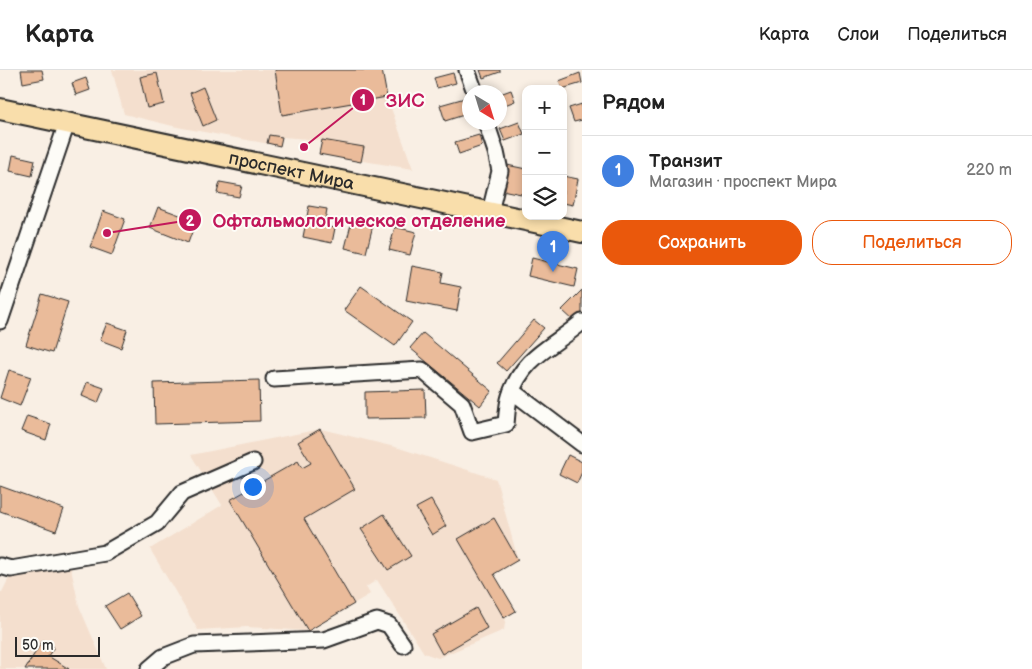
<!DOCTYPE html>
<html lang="ru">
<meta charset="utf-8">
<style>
:root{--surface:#fff;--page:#f2f2f2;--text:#222;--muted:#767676;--line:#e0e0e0;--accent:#ea580c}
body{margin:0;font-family:"Balsamiq Sans",sans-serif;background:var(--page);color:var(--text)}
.controls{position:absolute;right:15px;top:15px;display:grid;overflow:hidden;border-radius:10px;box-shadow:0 2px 8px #0003}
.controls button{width:45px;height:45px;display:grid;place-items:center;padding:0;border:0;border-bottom:1px solid var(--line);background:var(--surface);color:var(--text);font:25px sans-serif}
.compass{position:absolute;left:462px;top:15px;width:45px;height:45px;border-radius:50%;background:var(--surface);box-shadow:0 2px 8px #0003;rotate:142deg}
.scale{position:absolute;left:15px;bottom:12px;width:85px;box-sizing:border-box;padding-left:5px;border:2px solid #2b2b2b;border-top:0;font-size:14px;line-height:18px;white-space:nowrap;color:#2b2b2b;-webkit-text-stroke:4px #fdfcf7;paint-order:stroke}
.you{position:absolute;left:252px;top:416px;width:18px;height:18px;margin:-12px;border:4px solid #fff;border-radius:50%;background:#1a73e8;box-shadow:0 0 0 8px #1a73e833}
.badge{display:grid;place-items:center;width:32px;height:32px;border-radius:50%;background:var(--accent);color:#fff;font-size:16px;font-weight:700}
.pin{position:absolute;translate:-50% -41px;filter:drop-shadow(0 1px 2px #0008)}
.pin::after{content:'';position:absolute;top:26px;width:18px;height:15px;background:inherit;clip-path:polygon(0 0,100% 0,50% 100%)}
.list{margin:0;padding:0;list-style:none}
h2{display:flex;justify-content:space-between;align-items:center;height:65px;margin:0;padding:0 20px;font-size:21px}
h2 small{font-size:16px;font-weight:400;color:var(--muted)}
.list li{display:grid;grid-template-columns:32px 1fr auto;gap:15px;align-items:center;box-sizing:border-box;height:70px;padding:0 20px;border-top:1px solid var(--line)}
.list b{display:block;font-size:19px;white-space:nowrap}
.list p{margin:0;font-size:16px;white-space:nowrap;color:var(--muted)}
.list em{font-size:16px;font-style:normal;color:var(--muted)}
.actions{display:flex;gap:10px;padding:15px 20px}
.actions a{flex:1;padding:11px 0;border:1px solid var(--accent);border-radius:20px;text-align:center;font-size:18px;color:var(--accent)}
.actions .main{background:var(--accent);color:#fff}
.icon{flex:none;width:28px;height:28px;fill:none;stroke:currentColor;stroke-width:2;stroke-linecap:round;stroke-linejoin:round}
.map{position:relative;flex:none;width:582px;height:599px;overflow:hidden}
header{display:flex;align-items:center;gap:30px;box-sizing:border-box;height:70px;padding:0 25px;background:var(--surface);border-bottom:1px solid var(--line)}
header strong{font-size:24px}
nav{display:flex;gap:28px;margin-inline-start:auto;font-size:18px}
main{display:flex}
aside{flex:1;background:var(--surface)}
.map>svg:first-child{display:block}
.built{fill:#f4dfce}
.building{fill:#eabb9a;stroke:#2b2b2b}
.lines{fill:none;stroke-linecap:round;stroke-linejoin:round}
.minor-casing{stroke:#2b2b2b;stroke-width:19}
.major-casing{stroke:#2b2b2b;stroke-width:24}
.minor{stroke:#fdfcf7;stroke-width:15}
.major{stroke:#f9deab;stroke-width:20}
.labels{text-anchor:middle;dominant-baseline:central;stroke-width:4;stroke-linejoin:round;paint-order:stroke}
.street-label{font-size:18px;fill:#2b2b2b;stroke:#fdfcf7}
.leader{fill:none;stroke:#c2185b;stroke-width:2}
.callout-dot{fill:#c2185b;stroke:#fdfcf7;stroke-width:2}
.mark-label{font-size:15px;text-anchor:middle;font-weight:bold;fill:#fff}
.callout-label{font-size:19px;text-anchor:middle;font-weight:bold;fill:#c2185b;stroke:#fdfcf7;stroke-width:4;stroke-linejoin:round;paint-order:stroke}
</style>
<header>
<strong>Карта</strong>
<nav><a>Карта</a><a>Слои</a><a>Поделиться</a></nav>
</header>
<main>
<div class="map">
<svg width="582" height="599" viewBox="0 0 582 599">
<rect width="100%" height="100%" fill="#f9efe4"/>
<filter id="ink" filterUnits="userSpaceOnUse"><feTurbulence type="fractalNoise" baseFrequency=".02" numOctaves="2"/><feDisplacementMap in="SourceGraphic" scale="10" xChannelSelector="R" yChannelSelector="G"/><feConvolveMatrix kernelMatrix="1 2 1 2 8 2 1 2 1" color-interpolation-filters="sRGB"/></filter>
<g filter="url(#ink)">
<!-- built -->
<g class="built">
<polygon points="112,0 382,0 387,27 413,99 319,84 321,70 282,67 280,76 177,57 124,44"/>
<polygon points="321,359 399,378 496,409 518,490 494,504 516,541 506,547 504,560 438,588 424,583 377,510 366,517 370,524 308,561 247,557 198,560 150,479 222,435 191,385"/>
<polygon points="70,494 79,536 106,599 0,599 0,522 2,522 10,506"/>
</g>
<!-- building -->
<g class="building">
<polygon points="21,0 42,0 44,9 23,13"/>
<polygon points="275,0 382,0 387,27 282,45"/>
<polygon points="480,0 500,0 500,2 483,8"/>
<polygon points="157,3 164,34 147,38 140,7"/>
<polygon points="453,3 456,13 437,18 434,8"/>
<polygon points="580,3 582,13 562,19 559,11"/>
<polygon points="86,8 90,20 76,25 72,13"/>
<polygon points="203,17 216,50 203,56 190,23"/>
<polygon points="511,20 515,31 500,37 500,24"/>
<polygon points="465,28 470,43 445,51 440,35"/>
<polygon points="582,34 582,50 574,52 569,38"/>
<polygon points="519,52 524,64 505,71 500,59"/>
<polygon points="269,65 282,67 280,76 267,73"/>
<polygon points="479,65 482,76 459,84 455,72"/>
<polygon points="322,70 364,77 361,92 319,84"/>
<polygon points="13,85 35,90 32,106 10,101"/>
<polygon points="507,95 526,99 526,125 502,120"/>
<polygon points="563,106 578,109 573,135 563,133"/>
<polygon points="220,112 242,116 239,127 217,123"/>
<polygon points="309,136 327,139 324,156 335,158 332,173 303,167"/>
<polygon points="158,137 196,151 188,173 150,158"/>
<polygon points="103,141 125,149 112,185 90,177"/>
<polygon points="352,150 373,155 366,183 345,178"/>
<polygon points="395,157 416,162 410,185 389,180"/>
<polygon points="532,188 578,199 574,217 528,206"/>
<polygon points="412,196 443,202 441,213 461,217 457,241 406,231"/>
<polygon points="361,216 412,252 395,276 344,240"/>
<polygon points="582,220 582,245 575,252 562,240"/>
<polygon points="42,224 68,232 52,283 26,275"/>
<polygon points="534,250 544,258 506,301 497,293"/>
<polygon points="107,253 127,260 121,278 100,270"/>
<polygon points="423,263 492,321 480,336 410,278"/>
<polygon points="9,300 31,307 20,336 0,328"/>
<polygon points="259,310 260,351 155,354 154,313"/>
<polygon points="87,312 104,318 98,333 82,326"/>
<polygon points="425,320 426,348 365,349 365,322"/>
<polygon points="27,346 51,354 46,370 21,361"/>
<polygon points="320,359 355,419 304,449 354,534 308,561 230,430 298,391 302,398 311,393 298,372"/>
<polygon points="568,385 582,392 582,402 577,413 559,404"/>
<polygon points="0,416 64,439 56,461 0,441"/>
<polygon points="431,430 446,456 432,465 416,438"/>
<polygon points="384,444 411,486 388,500 361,459"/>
<polygon points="494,448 518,490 494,504 516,541 504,548 458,469"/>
<polygon points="127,523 141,546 120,559 105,536"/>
<polygon points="476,538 487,558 442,584 431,564"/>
<polygon points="43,570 54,577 48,586 69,599 25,599"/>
</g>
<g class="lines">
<!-- minor casing -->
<g class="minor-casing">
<g id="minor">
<polyline points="467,0 475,22"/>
<polyline points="486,52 496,82 500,101 490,142"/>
<polyline points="0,251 67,53"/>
<path d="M 274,309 L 422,300 L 462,334 L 472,362 L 506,354 C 507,345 507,335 510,326 C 523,286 553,277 582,252"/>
<polyline points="512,321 582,374"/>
<polyline points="0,496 11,499 105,483 157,453 182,423 253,392"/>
<polyline points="149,599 163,587 194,575 324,570 377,551 389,555 403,575"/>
</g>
</g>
<!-- major casing -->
<g class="major-casing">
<g id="major">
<path id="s1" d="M 0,39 L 582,162"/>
</g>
</g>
<!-- minor -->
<use href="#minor" class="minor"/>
<!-- major -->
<use href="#major" class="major"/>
</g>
</g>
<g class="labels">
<!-- street labels -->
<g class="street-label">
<text stroke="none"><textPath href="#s1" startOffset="298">проспект Мира</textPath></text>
</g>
</g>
<!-- callouts -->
<path class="leader" d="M304 77L363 30M107 163L190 150"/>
<g class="callout-dot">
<circle cx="304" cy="77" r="5"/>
<circle cx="107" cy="163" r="5"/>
<circle cx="363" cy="30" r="12"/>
<circle cx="190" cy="150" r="12"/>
</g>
<g class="mark-label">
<text x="363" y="35">1</text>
<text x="190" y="156">2</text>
</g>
<g class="callout-label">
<text x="405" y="37">ЗИС</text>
<text x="359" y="157">Офтальмологическое отделение</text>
</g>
</svg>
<div class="controls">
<button>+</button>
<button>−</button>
<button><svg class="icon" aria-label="layers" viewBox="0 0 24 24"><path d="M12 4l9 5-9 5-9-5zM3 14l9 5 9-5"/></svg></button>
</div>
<svg class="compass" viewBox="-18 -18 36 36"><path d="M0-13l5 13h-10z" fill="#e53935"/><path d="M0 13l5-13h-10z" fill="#767676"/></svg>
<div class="scale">50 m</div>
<div class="you"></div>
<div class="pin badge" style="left:553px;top:202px;background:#3f7fe0">1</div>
</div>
<aside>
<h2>Рядом<small></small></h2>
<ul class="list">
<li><span class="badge" style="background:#3f7fe0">1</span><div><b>Транзит</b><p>Магазин · проспект Мира</p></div><em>220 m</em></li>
</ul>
<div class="actions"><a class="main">Сохранить</a><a>Поделиться</a></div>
</aside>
</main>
